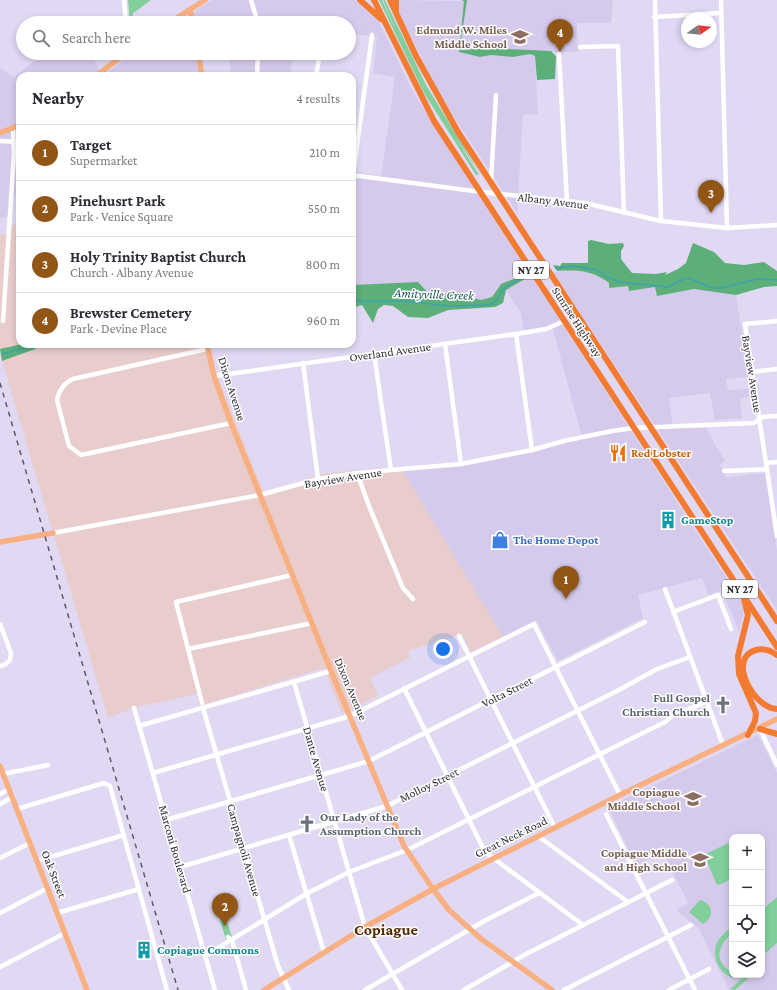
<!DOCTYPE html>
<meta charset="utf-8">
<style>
:root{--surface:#fff;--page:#f7f7f7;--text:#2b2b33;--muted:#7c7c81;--line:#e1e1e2;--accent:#915616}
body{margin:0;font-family:"Crimson Pro",serif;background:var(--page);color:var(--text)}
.controls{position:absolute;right:12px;bottom:12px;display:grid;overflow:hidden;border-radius:8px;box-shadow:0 2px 6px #0003}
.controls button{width:36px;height:36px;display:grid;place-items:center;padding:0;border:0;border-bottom:1px solid var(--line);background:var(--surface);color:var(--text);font:20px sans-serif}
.compass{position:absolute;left:681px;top:12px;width:36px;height:36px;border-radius:50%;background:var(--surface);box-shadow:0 2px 6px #0003;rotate:76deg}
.you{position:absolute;left:443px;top:649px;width:14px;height:14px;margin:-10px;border:3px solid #fff;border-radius:50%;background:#1a73e8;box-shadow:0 0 0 6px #1a73e833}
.badge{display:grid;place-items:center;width:26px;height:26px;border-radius:50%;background:var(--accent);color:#fff;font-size:13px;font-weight:700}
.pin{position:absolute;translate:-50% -33px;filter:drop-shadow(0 1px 2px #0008)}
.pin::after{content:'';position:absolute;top:21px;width:14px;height:12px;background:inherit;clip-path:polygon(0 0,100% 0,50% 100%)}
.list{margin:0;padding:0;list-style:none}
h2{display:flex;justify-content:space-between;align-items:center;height:52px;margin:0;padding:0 16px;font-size:17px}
h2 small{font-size:13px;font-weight:400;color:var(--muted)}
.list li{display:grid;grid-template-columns:26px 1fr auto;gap:12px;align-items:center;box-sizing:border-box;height:56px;padding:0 16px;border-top:1px solid var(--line)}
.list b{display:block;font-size:15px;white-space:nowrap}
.list p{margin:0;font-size:13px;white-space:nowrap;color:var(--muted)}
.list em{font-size:13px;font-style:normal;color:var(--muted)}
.icon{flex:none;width:22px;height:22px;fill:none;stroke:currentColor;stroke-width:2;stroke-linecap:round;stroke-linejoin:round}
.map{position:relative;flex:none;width:777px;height:990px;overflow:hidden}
.search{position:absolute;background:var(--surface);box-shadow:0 2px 6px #0003;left:16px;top:16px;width:340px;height:44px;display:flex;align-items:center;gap:10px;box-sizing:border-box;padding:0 14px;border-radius:22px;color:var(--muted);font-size:15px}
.panel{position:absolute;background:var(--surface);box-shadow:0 2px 6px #0003;left:16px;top:72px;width:340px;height:276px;border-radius:12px}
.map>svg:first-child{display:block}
.built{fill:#d5caeb;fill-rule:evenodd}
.industrial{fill:#e8cdcc}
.green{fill:#82cf9b}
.forest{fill:#5caf79}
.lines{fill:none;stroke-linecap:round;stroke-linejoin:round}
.stream{stroke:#3ea2ac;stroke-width:1.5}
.minor{stroke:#fff;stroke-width:4.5}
.major{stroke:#f8b083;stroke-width:5.5}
.highway{stroke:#f37b31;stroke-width:6}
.rail{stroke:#5d5967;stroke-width:1.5;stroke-dasharray:5 5;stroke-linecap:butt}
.labels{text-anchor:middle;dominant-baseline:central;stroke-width:3;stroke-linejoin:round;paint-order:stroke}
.shield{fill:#fff;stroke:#6d6b72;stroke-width:1}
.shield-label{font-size:11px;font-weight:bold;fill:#2e2b35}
.education-label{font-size:12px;font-weight:bold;fill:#785e54;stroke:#fff;text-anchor:end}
.street-label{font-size:12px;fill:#2e2b35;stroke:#fff}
.food-label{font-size:12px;font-weight:bold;fill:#c56008;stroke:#fff;text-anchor:start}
.culture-label{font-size:12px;font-weight:bold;fill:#0d838f;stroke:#fff;text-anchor:start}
.shop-label{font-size:12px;font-weight:bold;fill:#366cbe;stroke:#fff;text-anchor:start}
.worship-label{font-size:12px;font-weight:bold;fill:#5b616d;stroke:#fff;text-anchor:end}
.water-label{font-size:13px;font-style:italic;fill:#1c545a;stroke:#fff}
.district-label{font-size:16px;font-weight:bold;fill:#532b00;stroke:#fff}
</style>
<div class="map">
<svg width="777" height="990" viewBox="0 0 777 990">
<rect width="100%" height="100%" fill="#e1d9f4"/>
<!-- built -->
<g class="built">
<polygon points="212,0 355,0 379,22 413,92 455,158 745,607 739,632 722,590 709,595 702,578 638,595 643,618 558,661 536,620 503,637 401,468 457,463 533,448 581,434 552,326 524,331 520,311 506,290 524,279 501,284 492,297 481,300 469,297 460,292 431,296 418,282 352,285 352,171 381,176 395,77 373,73 377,37 349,33 349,23 176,23"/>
<polygon points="398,0 464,1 459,52 480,57 491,55 513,57 530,54 535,56 538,114 523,115 517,213 443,100 398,12"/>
<polygon points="465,0 613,0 611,23 577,23 578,52 460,51"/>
<polygon points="45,53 91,53 102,76 134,53 200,53 204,76 20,76 20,196 10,196 8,216 0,219 0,68 14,77"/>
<polygon points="229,53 293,53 290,76 231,76"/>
<polygon points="573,270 597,274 609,283 628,286 629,291 656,287 658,296 693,289 736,295 749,377 726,379 728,390 748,389 749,397 740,398 742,418 715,420 710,393 669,398 673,428 705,427 725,461 720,464 726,477 765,473 777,550 777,610 553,272"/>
<path d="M 758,735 L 777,773 L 777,990 L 729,990 L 699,929 L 676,910 L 688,903 L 663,852 L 636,865 L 608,807 ZM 732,837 L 762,837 L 762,975 L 732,975 Z"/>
</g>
<!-- industrial -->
<g class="industrial">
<polygon points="10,224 20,225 20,344 22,344 0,349 0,234 10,234"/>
<polygon points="49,344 63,344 69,347 103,344 207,344 209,356 265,496 316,475 355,470 401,468 503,637 471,652 462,634 408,651 410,658 370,678 378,696 342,714 324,668 199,706 197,694 137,707 108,718 2,361"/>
</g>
<!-- green -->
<g class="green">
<polygon points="128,0 151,0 132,14 138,23 130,23"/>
<polygon points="379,0 382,0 397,34 383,0 385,0 426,85 481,175 455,137 479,175 476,175 424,93"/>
<polygon points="732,841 732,878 724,883 717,885 705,857 706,854"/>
<polygon points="777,897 777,943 762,956 762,910"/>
<polygon points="233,898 236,910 225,916 232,937 226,940 215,903"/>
<path d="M 700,900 C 713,903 715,917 703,924 L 689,912 Z"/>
<path d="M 732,926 L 732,933 C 719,945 712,961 732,972 L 732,975 L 752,975 L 735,990 L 730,989 L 743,978 C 725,982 711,962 716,945 C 719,937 726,932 732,926 Z"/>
</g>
<!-- forest -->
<g class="forest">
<polygon points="461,0 467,0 460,47 461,50 490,48 551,51 556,56 555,79 537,80 535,56 530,54 513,57 491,55 480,57 459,52 464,1"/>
<path d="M 591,240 L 609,244 L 623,243 L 624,246 L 621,251 L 621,259 L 632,273 L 656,274 L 667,272 L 665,275 L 678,269 L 686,263 L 693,243 L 714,252 L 725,263 L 744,265 L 764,262 L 777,271 L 777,286 L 764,287 L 736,295 L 694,289 L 657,296 L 655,287 L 629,291 L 628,286 L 609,288 L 609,283 C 592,270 577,270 557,271 L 553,265 L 560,266 L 562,263 L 588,263 L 588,241 Z"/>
<polygon points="523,275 525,279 506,290 503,303 495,307 448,310 428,318 408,317 393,306 384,305 378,309 373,323 362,305 352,308 352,285 418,282 431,296 460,292 469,297 481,300 492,297 501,284"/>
<polygon points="22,344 49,344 2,361 0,349"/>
</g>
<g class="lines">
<!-- stream -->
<g class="stream">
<polyline points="556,268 574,266 597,270 605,276 619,282 668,287 684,279 689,278 712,288 721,288 758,279 777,280"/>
<polyline points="352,301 405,301 448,306 489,305 496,301 503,289 522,277 528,275"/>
<polyline points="2,354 42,344"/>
</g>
<!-- minor -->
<g class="minor">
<polyline points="124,0 126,23"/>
<polyline points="251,0 258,23"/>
<polyline points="655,0 661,221"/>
<polyline points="721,0 727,228"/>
<polyline points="654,17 721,13"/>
<polyline points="580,47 618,46 624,213"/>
<polyline points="559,54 567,201"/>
<polyline points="257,76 258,53"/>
<polyline points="316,76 320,53"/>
<polyline points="0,141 20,142"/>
<polyline points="352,175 481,192 585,203 661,221 727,228 777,225"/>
<polyline points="353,175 372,35"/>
<polyline points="491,181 496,95"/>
<polyline points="3,321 14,154 13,128"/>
<polyline points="777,321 745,324 777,536"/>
<polyline points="516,334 532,450"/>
<polyline points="445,344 461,464"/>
<path d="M 207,349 L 73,379 C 64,383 59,390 57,400 L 69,446 L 81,455 L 231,423"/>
<polyline points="374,354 391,470"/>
<polyline points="303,363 318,479"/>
<polyline points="752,372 777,369"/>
<polyline points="214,376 516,334 546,329 564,321"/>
<polyline points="766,463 777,462"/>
<polyline points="724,471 767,469"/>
<polyline points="357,473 369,506 403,588 413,599"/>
<polyline points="53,533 260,495 318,479 357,473 461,464 532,450 568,440 612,431 634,428 754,423 763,417 777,416"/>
<polyline points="665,589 723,745"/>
<polyline points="673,612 718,595 731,629"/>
<polyline points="0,624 11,653 10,660 6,664 0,666"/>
<polyline points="459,636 555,828"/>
<polyline points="188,649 312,623"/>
<polyline points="294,682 365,927 402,990"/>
<polyline points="404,688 485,852 583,925"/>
<polyline points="202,703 176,602 292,575"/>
<polyline points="134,708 215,990"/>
<polyline points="203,708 278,966 289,990"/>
<polyline points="139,726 331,671"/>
<polyline points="760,729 777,765"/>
<polyline points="153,773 350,716 534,624 620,795"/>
<polyline points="3,774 48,765"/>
<polyline points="0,794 9,789"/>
<polyline points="0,804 13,797"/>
<polyline points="17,809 104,783 110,786 167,990"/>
<polyline points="606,814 695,990"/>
<polyline points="166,820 369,761 645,622"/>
<polyline points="289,835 324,952"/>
<polyline points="538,836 628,902"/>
<polyline points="0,858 30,843"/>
<polyline points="37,861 124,835"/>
<polyline points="180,867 387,806 617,691 657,669 690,657"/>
<polyline points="0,913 48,888"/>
<polyline points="57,913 139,889"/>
<polyline points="228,937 232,940 246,990"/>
<polyline points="205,956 306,894 349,872 407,850 665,722 673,715 707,702"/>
<polyline points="0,967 65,933"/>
<polyline points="365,990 486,920 539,893"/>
<polyline points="464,990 528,953 672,880"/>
<polyline points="564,990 691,925"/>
<polyline points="669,990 709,969"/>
</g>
<!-- major -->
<g class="major">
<polyline points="190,10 193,23"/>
<polyline points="169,23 205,0"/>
<polyline points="198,53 202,76"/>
<polyline points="96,76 126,53"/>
<polyline points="0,133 20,125"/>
<polyline points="207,344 214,376 231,423 336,683 404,846 433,889 449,910 480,938 552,990"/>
<polyline points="0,542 53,533"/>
<polyline points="0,766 87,990"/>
<polyline points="264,990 365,927 433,889 620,795 777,719"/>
</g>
<!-- highway -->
<g class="highway">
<polyline points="360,0 381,19"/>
<polyline points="374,0 434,121 777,647"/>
<polyline points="390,0 416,56 458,132 777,621"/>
<polyline points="396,11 396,0"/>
<polyline points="744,599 748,615 738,656 739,674 756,713 755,721 748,735"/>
<path d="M 777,655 C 770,650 764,648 756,650 C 726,658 754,709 777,709"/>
<polyline points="760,729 777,734"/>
</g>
<!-- rail -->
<polyline class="rail" points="0,383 178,990"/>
</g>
<!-- icons -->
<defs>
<g id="school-bare" transform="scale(1.38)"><path d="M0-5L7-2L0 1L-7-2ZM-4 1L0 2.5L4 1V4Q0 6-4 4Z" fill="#8d6e63" stroke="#fff" stroke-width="2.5" paint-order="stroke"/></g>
<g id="restaurant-bare" transform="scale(1.38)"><path d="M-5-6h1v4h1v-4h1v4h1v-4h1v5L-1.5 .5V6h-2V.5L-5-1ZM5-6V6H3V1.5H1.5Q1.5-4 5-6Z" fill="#e8710a" stroke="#fff" stroke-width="2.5" paint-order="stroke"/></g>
<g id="building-bare" transform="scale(1.38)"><path d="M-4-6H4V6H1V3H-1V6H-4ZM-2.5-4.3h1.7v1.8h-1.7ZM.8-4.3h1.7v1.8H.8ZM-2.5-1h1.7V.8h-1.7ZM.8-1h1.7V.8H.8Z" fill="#0f9aa8" stroke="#fff" stroke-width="2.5" paint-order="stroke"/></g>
<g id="shop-bare" transform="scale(1.38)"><path d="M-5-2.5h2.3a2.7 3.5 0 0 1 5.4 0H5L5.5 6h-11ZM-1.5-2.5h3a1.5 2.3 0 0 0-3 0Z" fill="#3f7fe0" stroke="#fff" stroke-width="2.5" paint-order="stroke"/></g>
<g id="church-bare" transform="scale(1.38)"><path d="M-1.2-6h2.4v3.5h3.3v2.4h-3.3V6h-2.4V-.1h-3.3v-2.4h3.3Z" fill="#6b7280" stroke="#fff" stroke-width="2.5" paint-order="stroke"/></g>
</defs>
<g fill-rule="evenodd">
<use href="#school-bare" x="520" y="37"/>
<use href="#restaurant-bare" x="618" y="453"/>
<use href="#building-bare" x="668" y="520"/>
<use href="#shop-bare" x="500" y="540"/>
<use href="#church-bare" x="723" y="705"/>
<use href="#school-bare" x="693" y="799"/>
<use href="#church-bare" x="307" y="824"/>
<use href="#school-bare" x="700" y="860"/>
<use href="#building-bare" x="144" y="950"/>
</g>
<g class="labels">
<!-- shield labels -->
<g class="shield">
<rect x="513" y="261" width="36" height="18" rx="3"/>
<rect x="722" y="580" width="36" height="18" rx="3"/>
</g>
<g class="shield-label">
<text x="531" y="270">NY 27</text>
<text x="740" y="589">NY 27</text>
</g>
<!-- education labels -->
<g class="education-label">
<text x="507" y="30">Edmund W. Miles<tspan x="507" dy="14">Middle School</tspan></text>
<text x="680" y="792">Copiague<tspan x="680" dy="14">Middle School</tspan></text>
<text x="687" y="853">Copiague Middle<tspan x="687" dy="14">and High School</tspan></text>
</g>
<!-- street labels -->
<g class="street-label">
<text transform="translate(553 201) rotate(7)">Albany Avenue</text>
<text transform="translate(577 322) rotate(57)">Sunrise Highway</text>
<text transform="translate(390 352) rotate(-8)">Overland Avenue</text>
<text transform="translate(752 374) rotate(81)">Bayview Avenue</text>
<text transform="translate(232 389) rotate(72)">Dixon Avenue</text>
<text transform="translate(343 478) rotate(-9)">Bayview Avenue</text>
<text transform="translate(351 689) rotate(67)">Dixon Avenue</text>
<text transform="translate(507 692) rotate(-27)">Volta Street</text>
<text transform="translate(316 759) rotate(74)">Dante Avenue</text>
<text transform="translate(429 785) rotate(-26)">Molloy Street</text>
<text transform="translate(511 837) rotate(-26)">Great Neck Road</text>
<text transform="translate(175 849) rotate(74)">Marconi Boulevard</text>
<text transform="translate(244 850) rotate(74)">Campagnoli Avenue</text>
<text transform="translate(54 874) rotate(69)">Oak Street</text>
</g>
<!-- food labels -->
<g class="food-label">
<text x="631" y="453">Red Lobster</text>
</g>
<!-- culture labels -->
<g class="culture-label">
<text x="681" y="520">GameStop</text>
<text x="157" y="950">Copiague Commons</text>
</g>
<!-- shop labels -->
<g class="shop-label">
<text x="513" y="540">The Home Depot</text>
</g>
<!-- worship labels -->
<g class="worship-label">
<text x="710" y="698">Full Gospel<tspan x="710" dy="14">Christian Church</tspan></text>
<text x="320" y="817" text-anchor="start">Our Lady of the<tspan x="320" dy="14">Assumption Church</tspan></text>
</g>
<!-- water labels -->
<g class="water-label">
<text transform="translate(434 294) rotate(2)">Amityville Creek</text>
</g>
<!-- district labels -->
<g class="district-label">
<text x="386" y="929">Copiague</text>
</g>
</g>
</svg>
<div class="controls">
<button>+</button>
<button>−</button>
<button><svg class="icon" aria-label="locate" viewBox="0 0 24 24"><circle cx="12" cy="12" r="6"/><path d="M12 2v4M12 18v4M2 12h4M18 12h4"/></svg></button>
<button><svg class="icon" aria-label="layers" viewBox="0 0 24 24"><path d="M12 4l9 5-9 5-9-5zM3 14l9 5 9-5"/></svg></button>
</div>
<svg class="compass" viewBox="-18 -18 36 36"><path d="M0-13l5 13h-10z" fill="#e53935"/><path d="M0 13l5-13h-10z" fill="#7c7c81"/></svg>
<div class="you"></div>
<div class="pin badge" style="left:566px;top:599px">1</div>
<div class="pin badge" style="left:225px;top:926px">2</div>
<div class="pin badge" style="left:711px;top:213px">3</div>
<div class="pin badge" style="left:560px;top:52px">4</div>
<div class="search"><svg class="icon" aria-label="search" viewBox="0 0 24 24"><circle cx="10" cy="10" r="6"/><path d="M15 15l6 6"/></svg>Search here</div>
<section class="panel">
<h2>Nearby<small>4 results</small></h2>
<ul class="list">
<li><span class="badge">1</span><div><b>Target</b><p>Supermarket</p></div><em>210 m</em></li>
<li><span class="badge">2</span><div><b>Pinehusrt Park</b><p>Park · Venice Square</p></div><em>550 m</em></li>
<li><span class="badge">3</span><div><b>Holy Trinity Baptist Church</b><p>Church · Albany Avenue</p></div><em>800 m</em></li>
<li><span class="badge">4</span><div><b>Brewster Cemetery</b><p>Park · Devine Place</p></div><em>960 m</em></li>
</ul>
</section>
</div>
